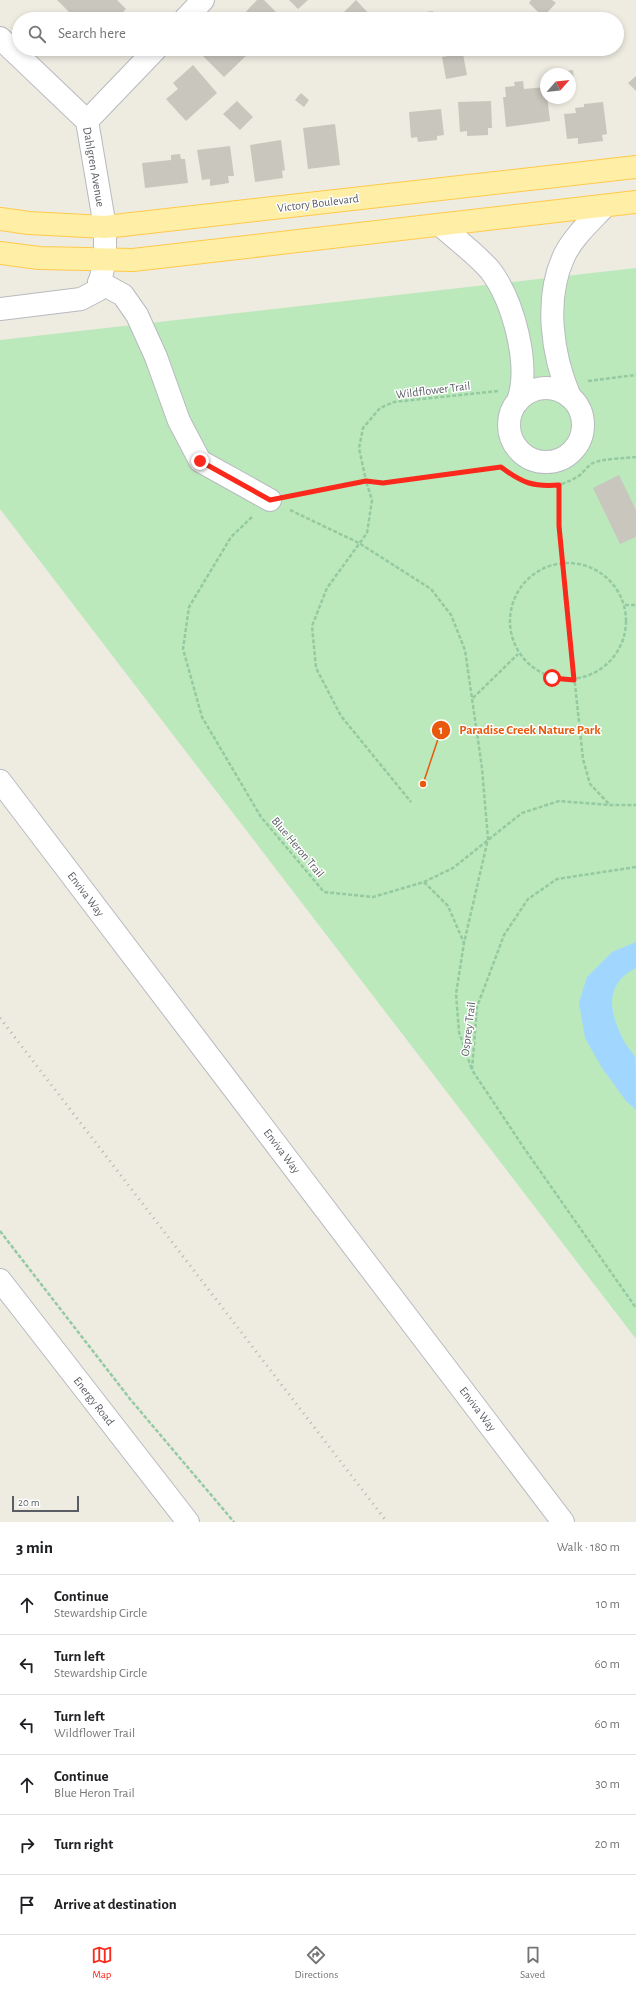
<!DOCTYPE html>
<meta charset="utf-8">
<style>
:root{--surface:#fff;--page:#f2f2f2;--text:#202124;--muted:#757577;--line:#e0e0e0;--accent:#fa291c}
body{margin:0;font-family:"Alegreya Sans",sans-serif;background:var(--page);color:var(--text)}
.compass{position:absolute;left:540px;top:68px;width:36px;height:36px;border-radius:50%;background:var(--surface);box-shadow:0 2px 6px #0003;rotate:63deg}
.scale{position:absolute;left:12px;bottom:10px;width:67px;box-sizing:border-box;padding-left:4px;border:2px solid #5a5e64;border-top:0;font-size:11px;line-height:14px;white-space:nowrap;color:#5a5e64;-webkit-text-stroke:3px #fff;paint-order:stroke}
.stop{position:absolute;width:12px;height:12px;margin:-9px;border:3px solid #fa291c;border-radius:50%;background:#fff}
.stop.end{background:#fa291c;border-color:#fff;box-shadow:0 1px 4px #0008}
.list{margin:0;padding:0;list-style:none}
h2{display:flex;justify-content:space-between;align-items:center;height:52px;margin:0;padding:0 16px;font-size:17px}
h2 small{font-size:13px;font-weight:400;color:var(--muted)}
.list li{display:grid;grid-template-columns:26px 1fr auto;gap:12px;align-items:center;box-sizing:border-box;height:60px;padding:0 16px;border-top:1px solid var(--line)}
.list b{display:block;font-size:15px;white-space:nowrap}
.list p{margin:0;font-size:13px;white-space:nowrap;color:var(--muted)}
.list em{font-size:13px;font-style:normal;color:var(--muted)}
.icon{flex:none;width:22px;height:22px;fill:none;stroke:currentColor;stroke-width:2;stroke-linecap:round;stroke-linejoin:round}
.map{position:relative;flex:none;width:636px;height:1522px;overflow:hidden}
.search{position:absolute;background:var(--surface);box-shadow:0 2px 6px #0003;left:12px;right:12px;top:12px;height:44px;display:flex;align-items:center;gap:10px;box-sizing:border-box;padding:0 14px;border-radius:22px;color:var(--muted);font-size:15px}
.sheet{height:412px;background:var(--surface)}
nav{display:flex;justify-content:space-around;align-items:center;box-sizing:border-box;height:56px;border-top:1px solid var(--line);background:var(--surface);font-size:11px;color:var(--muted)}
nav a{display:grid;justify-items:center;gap:2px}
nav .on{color:var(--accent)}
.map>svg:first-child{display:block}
.green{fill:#bce9bb}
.water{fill:#a1d7ff}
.building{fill:#c9c6be}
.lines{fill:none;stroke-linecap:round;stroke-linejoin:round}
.minor-casing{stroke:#b7babf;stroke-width:24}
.major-casing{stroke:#ffc94a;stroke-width:24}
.path{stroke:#94caa2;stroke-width:2.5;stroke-dasharray:4 2;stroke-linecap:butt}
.minor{stroke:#fff;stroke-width:22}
.major{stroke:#ffefa6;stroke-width:22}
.rail{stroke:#b3b4b5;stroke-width:3;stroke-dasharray:1 5;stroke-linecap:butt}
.route{stroke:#fa291c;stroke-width:5}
.labels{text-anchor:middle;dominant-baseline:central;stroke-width:3;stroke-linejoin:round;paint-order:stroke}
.street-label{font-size:12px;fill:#5a5e64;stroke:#fff}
.leader{fill:none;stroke:#e8590c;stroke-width:1.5}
.callout-dot{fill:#e8590c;stroke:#fff;stroke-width:1.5}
.mark-label{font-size:12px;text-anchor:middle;font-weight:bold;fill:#fff}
.callout-label{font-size:13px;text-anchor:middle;font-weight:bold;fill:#e8590c;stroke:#fff;stroke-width:3;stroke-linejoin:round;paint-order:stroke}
</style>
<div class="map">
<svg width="636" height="1522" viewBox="0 0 636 1522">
<rect width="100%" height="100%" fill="#eeebe1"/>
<!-- green -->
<polygon class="green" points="636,268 636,1339 0,509 0,340"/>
<!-- water -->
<path class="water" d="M 636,942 L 636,968 C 604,984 609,1012 623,1039 C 626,1046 632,1051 635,1057 C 636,1064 636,1100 636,1110 L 626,1101 L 602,1068 L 585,1038 L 579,1003 L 587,977 L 612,952 Z"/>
<!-- building -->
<g class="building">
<polygon points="57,0 117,0 126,9 116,19 76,19"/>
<polygon points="257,0 264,0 283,19 239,19"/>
<polygon points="289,0 308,0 298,9"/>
<polygon points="356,0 372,17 370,19 337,19"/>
<polygon points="531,0 552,0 556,3 543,17 529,3"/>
<polygon points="433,11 434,19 411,19 411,14"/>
<polygon points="208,49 245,49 249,53 224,77 202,55"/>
<polygon points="463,54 467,75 446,79 442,57"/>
<polygon points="193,65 217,93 186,121 166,99 178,89 173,83"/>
<polygon points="573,70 575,89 570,89 570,74 553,74 552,73"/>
<polygon points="636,76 636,91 628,83"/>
<polygon points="523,81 524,89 546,87 550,121 506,127 503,97 506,97 505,87 515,86 514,82"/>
<polygon points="301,93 309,100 304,107 295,100"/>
<polygon points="237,101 253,117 240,130 223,114"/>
<polygon points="491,101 492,128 488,128 488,135 467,136 467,131 460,132 458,102"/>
<polygon points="603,102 607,134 602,135 603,141 578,144 578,138 567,139 564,114 576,113 575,108 584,107 584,104"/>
<polygon points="441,109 444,135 437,136 437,140 418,142 417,137 411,138 409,112"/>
<polygon points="335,124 340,165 308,169 303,128"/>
<polygon points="281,140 285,170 282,171 283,178 255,182 250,145"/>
<polygon points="230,146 234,176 228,176 229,183 210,186 210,179 202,180 197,150"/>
<polygon points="180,154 181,159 185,159 188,183 145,188 142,163 171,160 171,155"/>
<polygon points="619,475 636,510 636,537 620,544 593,488"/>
</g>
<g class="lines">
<!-- minor casing -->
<g class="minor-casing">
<g id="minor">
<polyline points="185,19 203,0"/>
<polyline points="0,38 87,121 105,227 105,260 98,290 81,299 0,309"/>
<polyline points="87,121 156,49"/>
<path d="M 440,225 C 456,239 476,254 490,270 C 513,300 531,365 518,401"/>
<polyline points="99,282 123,295 137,315 156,357 179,421 200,461 270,500"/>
<circle cx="546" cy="425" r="37"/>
<path d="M 570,397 C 552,355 544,299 564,256 C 573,237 591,221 605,206"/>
<polyline points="0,781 563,1522"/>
<polyline points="0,1280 188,1522"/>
</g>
</g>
<!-- major casing -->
<g class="major-casing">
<g id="major">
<polyline points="0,219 29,223 105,227 636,167"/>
<polyline points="0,253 39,258 133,260 636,202"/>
</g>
</g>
<!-- path -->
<g class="path">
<polyline points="588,381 636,375"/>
<path d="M 498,391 L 394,402 L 380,408 L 363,428 L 359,448 L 366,481 L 383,483 L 501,467 C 526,486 548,494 577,477 C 583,474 587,466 593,463 C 600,459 627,458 636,457"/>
<polyline points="559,485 559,526 562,563 583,759 590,784 610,805"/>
<polyline points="291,496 366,481 372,500 367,533 327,588 312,626 316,668 341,716 411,802"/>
<polyline points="290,510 359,543 431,589 451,615 465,650 482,768 488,839 464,943 456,994 459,1032 472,1070"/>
<polyline points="252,517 231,537 189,607 183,649 202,717 261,817 324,892 373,897 424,882 453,868 522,813 559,801 610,805 636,805"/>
<circle cx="568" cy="621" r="58"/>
<polyline points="625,605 636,605"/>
<polyline points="473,698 518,654"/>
<polyline points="636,867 557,879 528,899 504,935 477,1007 472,1070 524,1148 636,1308"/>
<polyline points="424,882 448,906 464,943"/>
<polyline points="0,1231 130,1399 234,1522"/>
</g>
<!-- minor -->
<use href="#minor" class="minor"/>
<!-- major -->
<use href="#major" class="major"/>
<!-- rail -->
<polyline class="rail" points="0,1018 387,1522"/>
</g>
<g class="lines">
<!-- route -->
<path class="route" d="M 200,461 L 270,500 L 366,481 L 383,483 L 501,467 C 522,483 533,487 559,485 L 559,526 L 574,680 L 552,678"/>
</g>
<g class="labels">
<!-- street labels -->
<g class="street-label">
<text transform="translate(94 167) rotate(80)">Dahlgren Avenue</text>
<text transform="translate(318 203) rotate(-7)">Victory Boulevard</text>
<text transform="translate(433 390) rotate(-7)">Wildflower Trail</text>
<text transform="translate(298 847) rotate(50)">Blue Heron Trail</text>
<text transform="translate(86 894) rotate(53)">Enviva Way</text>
<text transform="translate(468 1029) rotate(-83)">Osprey Trail</text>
<text transform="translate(282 1151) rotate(53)">Enviva Way</text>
<text transform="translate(94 1401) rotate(52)">Energy Road</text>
<text transform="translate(478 1409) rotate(53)">Enviva Way</text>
</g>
</g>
<!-- callouts -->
<path class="leader" d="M423 784L441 730"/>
<g class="callout-dot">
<circle cx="423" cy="784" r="4"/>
<circle cx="441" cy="730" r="10"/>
</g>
<g class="mark-label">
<text x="441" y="734">1</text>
</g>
<g class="callout-label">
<text x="530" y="734">Paradise Creek Nature Park</text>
</g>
</svg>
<svg class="compass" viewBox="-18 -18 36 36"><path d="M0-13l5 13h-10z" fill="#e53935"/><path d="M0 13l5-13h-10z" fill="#757577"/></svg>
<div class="scale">20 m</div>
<div class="stop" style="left:552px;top:678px"></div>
<div class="stop end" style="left:200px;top:461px"></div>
<div class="search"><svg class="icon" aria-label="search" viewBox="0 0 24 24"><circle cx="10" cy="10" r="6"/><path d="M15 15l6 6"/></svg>Search here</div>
</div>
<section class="sheet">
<h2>3 min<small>Walk · 180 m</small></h2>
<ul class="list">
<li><svg class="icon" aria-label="ahead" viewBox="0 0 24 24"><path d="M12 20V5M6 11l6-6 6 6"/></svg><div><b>Continue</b><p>Stewardship Circle</p></div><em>10 m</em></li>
<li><svg class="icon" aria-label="left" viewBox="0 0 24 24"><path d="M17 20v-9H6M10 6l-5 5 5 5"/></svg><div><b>Turn left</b><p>Stewardship Circle</p></div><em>60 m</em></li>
<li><svg class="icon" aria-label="left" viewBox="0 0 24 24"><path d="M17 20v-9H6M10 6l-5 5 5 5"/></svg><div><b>Turn left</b><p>Wildflower Trail</p></div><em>60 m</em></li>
<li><svg class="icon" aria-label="ahead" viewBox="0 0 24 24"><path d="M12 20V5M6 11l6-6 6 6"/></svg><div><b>Continue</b><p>Blue Heron Trail</p></div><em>30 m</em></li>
<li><svg class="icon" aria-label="right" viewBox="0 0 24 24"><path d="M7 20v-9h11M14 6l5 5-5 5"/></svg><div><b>Turn right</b></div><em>20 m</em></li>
<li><svg class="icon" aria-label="arrive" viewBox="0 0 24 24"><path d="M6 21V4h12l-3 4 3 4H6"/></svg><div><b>Arrive at destination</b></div></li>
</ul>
</section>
<nav>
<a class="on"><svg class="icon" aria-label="map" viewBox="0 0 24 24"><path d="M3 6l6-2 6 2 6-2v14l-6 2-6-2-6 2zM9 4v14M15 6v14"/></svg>Map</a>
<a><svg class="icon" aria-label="directions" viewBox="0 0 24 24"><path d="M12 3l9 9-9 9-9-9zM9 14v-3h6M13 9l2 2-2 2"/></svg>Directions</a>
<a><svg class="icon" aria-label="saved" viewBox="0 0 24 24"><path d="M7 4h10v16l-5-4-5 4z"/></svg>Saved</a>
</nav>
